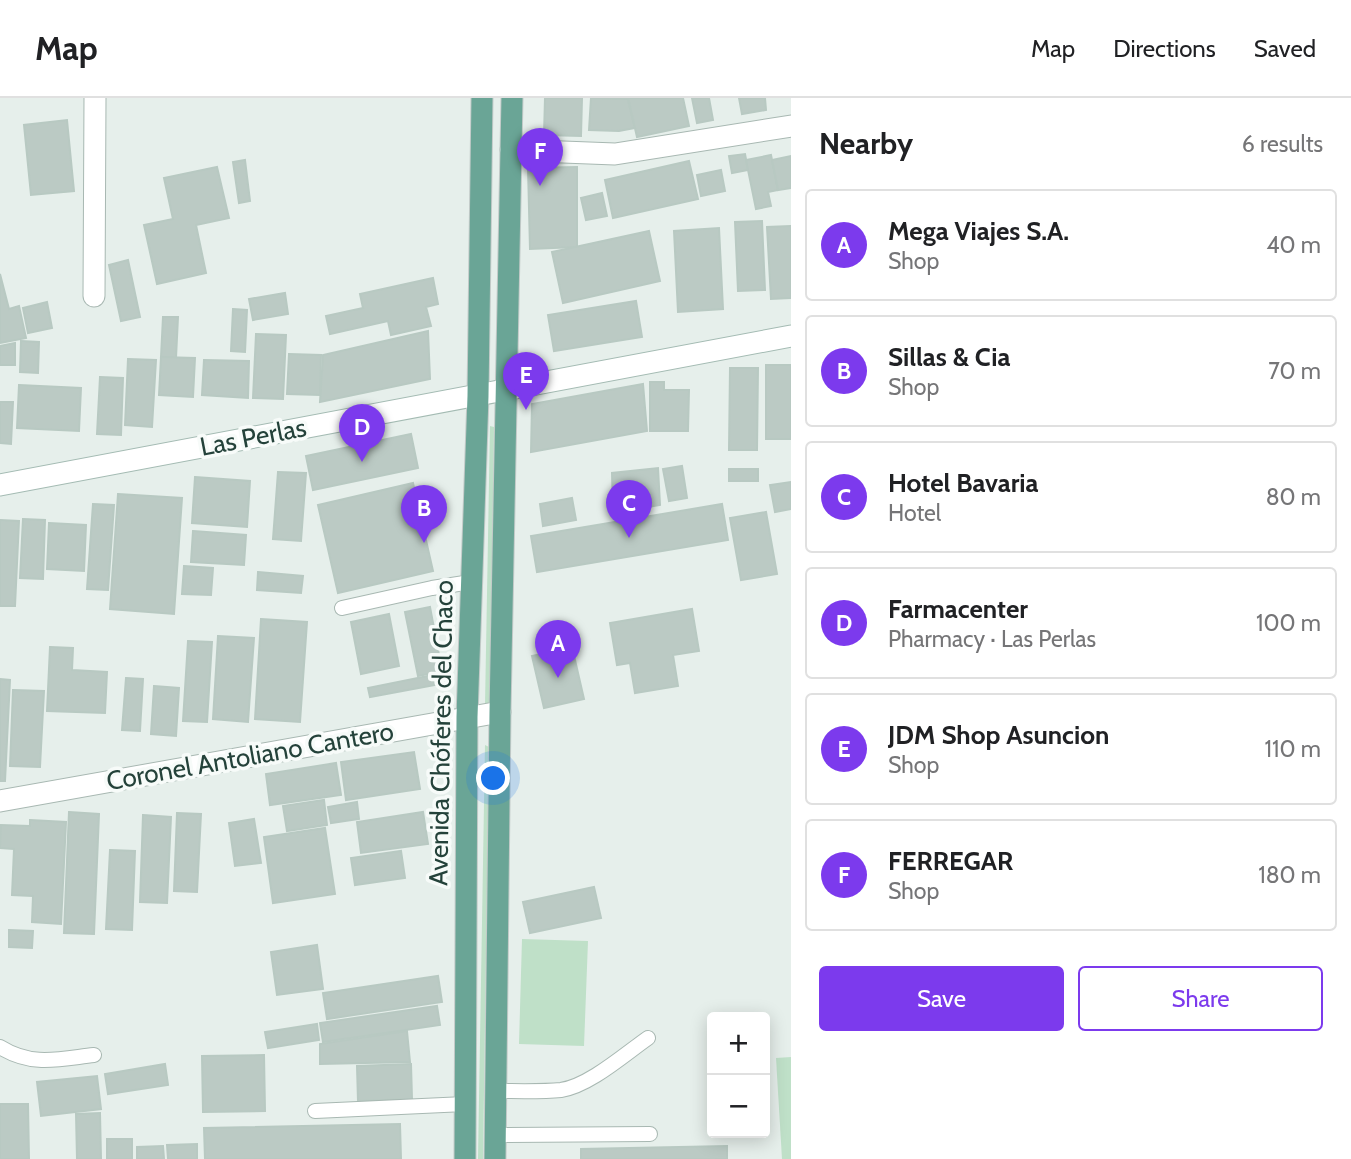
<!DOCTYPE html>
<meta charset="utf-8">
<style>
:root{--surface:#fff;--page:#f6f6f6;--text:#202124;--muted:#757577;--line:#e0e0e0;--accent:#7c3aed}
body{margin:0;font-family:Cabin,sans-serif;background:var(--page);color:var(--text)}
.controls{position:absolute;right:21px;bottom:21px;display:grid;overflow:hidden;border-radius:7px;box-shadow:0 4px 18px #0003}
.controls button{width:63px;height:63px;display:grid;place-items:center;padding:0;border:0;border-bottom:2px solid var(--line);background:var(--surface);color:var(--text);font:35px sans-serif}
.you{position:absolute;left:494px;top:681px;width:24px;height:24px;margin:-18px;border:5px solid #fff;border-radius:50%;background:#1a73e8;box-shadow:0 0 0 10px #1a73e833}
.badge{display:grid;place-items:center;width:46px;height:46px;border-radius:50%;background:var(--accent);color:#fff;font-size:23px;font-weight:700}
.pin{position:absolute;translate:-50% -58px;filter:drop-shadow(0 2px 4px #0008)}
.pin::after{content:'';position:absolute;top:37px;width:24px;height:21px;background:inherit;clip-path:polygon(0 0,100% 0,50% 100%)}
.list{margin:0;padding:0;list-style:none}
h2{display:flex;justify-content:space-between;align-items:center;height:91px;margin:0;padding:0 28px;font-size:30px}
h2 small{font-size:23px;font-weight:400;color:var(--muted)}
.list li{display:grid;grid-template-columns:46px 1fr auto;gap:21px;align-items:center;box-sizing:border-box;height:112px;margin:0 14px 14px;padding:0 14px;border:2px solid var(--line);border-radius:7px}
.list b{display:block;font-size:26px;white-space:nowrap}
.list p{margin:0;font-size:23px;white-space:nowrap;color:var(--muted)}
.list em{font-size:23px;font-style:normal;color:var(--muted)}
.actions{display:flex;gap:14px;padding:21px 28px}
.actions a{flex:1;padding:16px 0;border:2px solid var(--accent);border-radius:7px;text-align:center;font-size:24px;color:var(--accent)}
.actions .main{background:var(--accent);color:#fff}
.map{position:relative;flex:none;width:791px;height:1061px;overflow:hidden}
header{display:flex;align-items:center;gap:42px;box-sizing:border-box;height:98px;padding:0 35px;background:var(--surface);border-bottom:2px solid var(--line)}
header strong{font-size:33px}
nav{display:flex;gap:38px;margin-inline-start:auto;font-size:24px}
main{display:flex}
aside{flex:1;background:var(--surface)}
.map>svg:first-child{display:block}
.green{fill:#bfe0c8}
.building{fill:#bbcac4;stroke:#b8c9c2;stroke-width:2}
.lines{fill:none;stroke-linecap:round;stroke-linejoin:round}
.lane-casing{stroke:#a8b8b2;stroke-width:16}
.street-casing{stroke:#a8b8b2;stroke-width:23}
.secondary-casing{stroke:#a4bbb3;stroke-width:23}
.primary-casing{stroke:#c2cac8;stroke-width:23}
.lane{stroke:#fff;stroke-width:14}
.street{stroke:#fff;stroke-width:21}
.secondary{stroke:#fff;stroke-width:21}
.primary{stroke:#6aa596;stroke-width:21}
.labels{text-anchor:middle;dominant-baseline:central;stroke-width:7;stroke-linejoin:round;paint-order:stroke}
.street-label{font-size:26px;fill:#24423a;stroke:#f7fbf9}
</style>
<header>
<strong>Map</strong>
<nav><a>Map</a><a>Directions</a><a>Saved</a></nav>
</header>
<main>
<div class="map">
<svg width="791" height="1061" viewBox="0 0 791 1061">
<rect width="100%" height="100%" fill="#e6efeb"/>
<!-- green -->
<g class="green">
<polygon points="490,328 494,329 490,608 485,608"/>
<polygon points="485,647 489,649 483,1061 478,1061"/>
<polygon points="522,841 588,843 584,948 519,946"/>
<polygon points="791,959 791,1061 782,1061 776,960"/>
</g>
<!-- building -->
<g class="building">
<polygon points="545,0 582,0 581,38 544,37"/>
<polygon points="591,0 628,1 635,30 619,33 589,32"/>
<polygon points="628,0 683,0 689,28 637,39"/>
<polygon points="692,0 709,0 713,22 697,25"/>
<polygon points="739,0 765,0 766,12 742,16"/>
<polygon points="67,22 74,93 31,97 24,27"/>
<polygon points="745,56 748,72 732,75 729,58"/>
<polygon points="771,57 778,92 768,94 771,108 756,111 746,62"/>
<polygon points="791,58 791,90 778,92 772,62"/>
<polygon points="245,62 250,103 239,105 233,64"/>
<polygon points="689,63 698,101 613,120 605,82"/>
<polygon points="217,69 229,120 196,127 206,175 157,186 144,127 173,121 164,80"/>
<polygon points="577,69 577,149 530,151 528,70"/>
<polygon points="721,72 725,93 701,98 697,77"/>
<polygon points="602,95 607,118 586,122 581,100"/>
<polygon points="762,123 765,192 738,193 735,124"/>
<polygon points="791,128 791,200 771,201 767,129"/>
<polygon points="719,130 723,211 678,214 674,133"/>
<polygon points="649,133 660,183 563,205 552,154"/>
<polygon points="128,162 140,219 121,223 109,167"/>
<polygon points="0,176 9,211 19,208 26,240 0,245"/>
<polygon points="433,180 438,206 426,209 431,228 391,237 388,223 330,236 326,218 363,210 360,196"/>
<polygon points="285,195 288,216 253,222 249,201"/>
<polygon points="636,203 642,239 554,253 548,217"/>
<polygon points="47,204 52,230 28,235 23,210"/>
<polygon points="233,211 247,212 245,254 231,253"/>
<polygon points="163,219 178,219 176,260 161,259"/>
<polygon points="428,233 430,281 320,304 323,257"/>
<polygon points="256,236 286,237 283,301 253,300"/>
<polygon points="21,243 39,244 38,275 20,274"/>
<polygon points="15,245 15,267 0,267 0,248"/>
<polygon points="289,256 321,257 320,297 287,296"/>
<polygon points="161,259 195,260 193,299 159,297"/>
<polygon points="128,261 156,262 152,329 125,327"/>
<polygon points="204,262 249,263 248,300 202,297"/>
<rect x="766" y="267" width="25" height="74"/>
<polygon points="730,270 758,270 757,352 729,352"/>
<polygon points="100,279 123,280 121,337 97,336"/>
<polygon points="650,284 664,284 664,292 689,292 688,333 650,333"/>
<polygon points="643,286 647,333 531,354 532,306"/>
<polygon points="19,287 81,290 79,333 17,330"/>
<polygon points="0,304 13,304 11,346 0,345"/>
<polygon points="411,336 418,370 313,392 306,358"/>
<polygon points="682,368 687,400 669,403 663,371"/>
<polygon points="658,370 660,407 613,415 612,375"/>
<rect x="729" y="371" width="29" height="12"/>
<polygon points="278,374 306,375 301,443 273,441"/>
<polygon points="195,379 250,383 247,429 192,425"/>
<polygon points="791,384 791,411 775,414 770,387"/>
<polygon points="413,385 433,473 338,495 318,407"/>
<polygon points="118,396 182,400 174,516 110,511"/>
<polygon points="572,400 576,422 543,428 540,406"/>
<polygon points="93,406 114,407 108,492 87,491"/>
<polygon points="722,406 728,442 537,474 531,438"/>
<polygon points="766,414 777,476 741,482 730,420"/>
<polygon points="23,421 45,422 43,481 20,480"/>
<polygon points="0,422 19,423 15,508 0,508"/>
<polygon points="49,425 86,427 84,473 47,471"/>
<polygon points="193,433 246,437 244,467 191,464"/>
<polygon points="184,468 213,470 211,497 182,496"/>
<polygon points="258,474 303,478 301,495 257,492"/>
<polygon points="430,509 442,573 418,578 405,514"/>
<polygon points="692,511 699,553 673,557 678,588 635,595 630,565 617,567 610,525"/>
<polygon points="389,516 399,568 361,576 351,524"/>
<polygon points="261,521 307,524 300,624 255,621"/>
<polygon points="218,538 254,540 248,624 213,621"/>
<polygon points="188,543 212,544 207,624 183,623"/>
<polygon points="50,549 73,550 72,572 107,574 105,615 47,613"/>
<polygon points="572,549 584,601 544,610 532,558"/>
<polygon points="433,577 435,587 370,599 368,590"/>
<polygon points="126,580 143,581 140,633 122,632"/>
<polygon points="0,581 10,582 5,683 0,683"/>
<polygon points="154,588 179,590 176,638 151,636"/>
<polygon points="13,592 44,593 40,669 10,668"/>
<polygon points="414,654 420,691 346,702 341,664"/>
<polygon points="336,665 341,697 270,707 266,676"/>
<polygon points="324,702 327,727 287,733 283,708"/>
<polygon points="357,704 359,721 331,725 328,709"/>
<polygon points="69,714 99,716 94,836 64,835"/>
<polygon points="423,714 428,746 361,755 357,724"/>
<polygon points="177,715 201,716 197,794 174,793"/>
<polygon points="143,717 171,719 167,805 140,804"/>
<polygon points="254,721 261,765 235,768 229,725"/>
<polygon points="30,722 66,724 61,826 32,824 33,798 12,797 14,751 0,750 1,727 30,728"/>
<polygon points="325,730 335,796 273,805 264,739"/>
<polygon points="110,752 135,753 132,832 106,831"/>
<polygon points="401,753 405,780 355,787 351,760"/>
<polygon points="594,789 601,820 530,835 523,804"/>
<polygon points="9,832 33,833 32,850 9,849"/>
<polygon points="317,847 323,891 277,897 271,854"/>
<polygon points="438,878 442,904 327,921 323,895"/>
<polygon points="437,908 440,927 323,944 320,925"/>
<polygon points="317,926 319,942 268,950 265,934"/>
<polygon points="407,933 410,964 320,966 320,946"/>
<polygon points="264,957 265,1013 203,1014 202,958"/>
<polygon points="165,966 168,987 108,996 105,976"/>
<polygon points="411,966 412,1001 358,1003 357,968"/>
<polygon points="97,978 101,1011 41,1018 37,984"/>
<polygon points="0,1006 28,1006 29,1061 0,1061"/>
<polygon points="100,1015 101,1061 77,1061 76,1016"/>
<polygon points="400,1026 401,1061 205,1061 204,1030"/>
<rect x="107" y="1041" width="25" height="20"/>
<polygon points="197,1046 197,1061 168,1061 167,1047"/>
<polygon points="163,1048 164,1061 137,1061 137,1049"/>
<polygon points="727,1048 727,1061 581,1061 581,1051"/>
</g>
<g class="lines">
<!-- lane casing -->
<g class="lane-casing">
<g id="lane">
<polyline points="342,510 432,490 471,484"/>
<path d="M 0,949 C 32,969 59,961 94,957"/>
<path d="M 495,993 C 516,993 541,994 561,992 C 589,988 625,956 648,940"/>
<polyline points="315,1013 465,1006"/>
<polyline points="495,1037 650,1036"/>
</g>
</g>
<!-- street casing -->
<g class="street-casing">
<g id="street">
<polyline points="511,52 615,56 791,28"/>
<polyline points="94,198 95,0"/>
<polyline points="0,703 500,614"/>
</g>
</g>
<!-- secondary casing -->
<g class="secondary-casing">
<polyline id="secondary" points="0,387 791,238"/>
</g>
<!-- primary casing -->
<g class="primary-casing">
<g id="primary">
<polyline points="465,1061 467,619 478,298 482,0"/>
<polyline points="495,1061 500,614 512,0"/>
</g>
</g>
<!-- lane -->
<use href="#lane" class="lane"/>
<!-- street -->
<use href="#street" class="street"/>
<!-- secondary -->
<use href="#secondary" class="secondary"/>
<!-- primary -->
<use href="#primary" class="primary"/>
</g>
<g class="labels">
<!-- street labels -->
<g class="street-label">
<text transform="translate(253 339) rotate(-11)">Las Perlas</text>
<text transform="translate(441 635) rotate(-89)">Avenida Chóferes del Chaco</text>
<text transform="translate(250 658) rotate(-10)">Coronel Antoliano Cantero</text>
</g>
</g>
</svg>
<div class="controls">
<button>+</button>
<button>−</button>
</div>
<div class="you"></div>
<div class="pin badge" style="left:558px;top:580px">A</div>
<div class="pin badge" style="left:424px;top:445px">B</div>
<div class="pin badge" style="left:629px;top:440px">C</div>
<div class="pin badge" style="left:362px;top:364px">D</div>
<div class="pin badge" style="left:526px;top:312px">E</div>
<div class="pin badge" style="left:540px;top:88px">F</div>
</div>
<aside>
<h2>Nearby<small>6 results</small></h2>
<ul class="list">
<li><span class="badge">A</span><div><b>Mega Viajes S.A.</b><p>Shop</p></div><em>40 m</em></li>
<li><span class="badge">B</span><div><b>Sillas &amp; Cia</b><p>Shop</p></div><em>70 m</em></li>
<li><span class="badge">C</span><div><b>Hotel Bavaria</b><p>Hotel</p></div><em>80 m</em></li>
<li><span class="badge">D</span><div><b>Farmacenter</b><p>Pharmacy · Las Perlas</p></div><em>100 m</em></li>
<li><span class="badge">E</span><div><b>JDM Shop Asuncion</b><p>Shop</p></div><em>110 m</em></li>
<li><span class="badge">F</span><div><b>FERREGAR</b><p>Shop</p></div><em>180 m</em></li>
</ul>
<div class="actions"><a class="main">Save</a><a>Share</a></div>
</aside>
</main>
